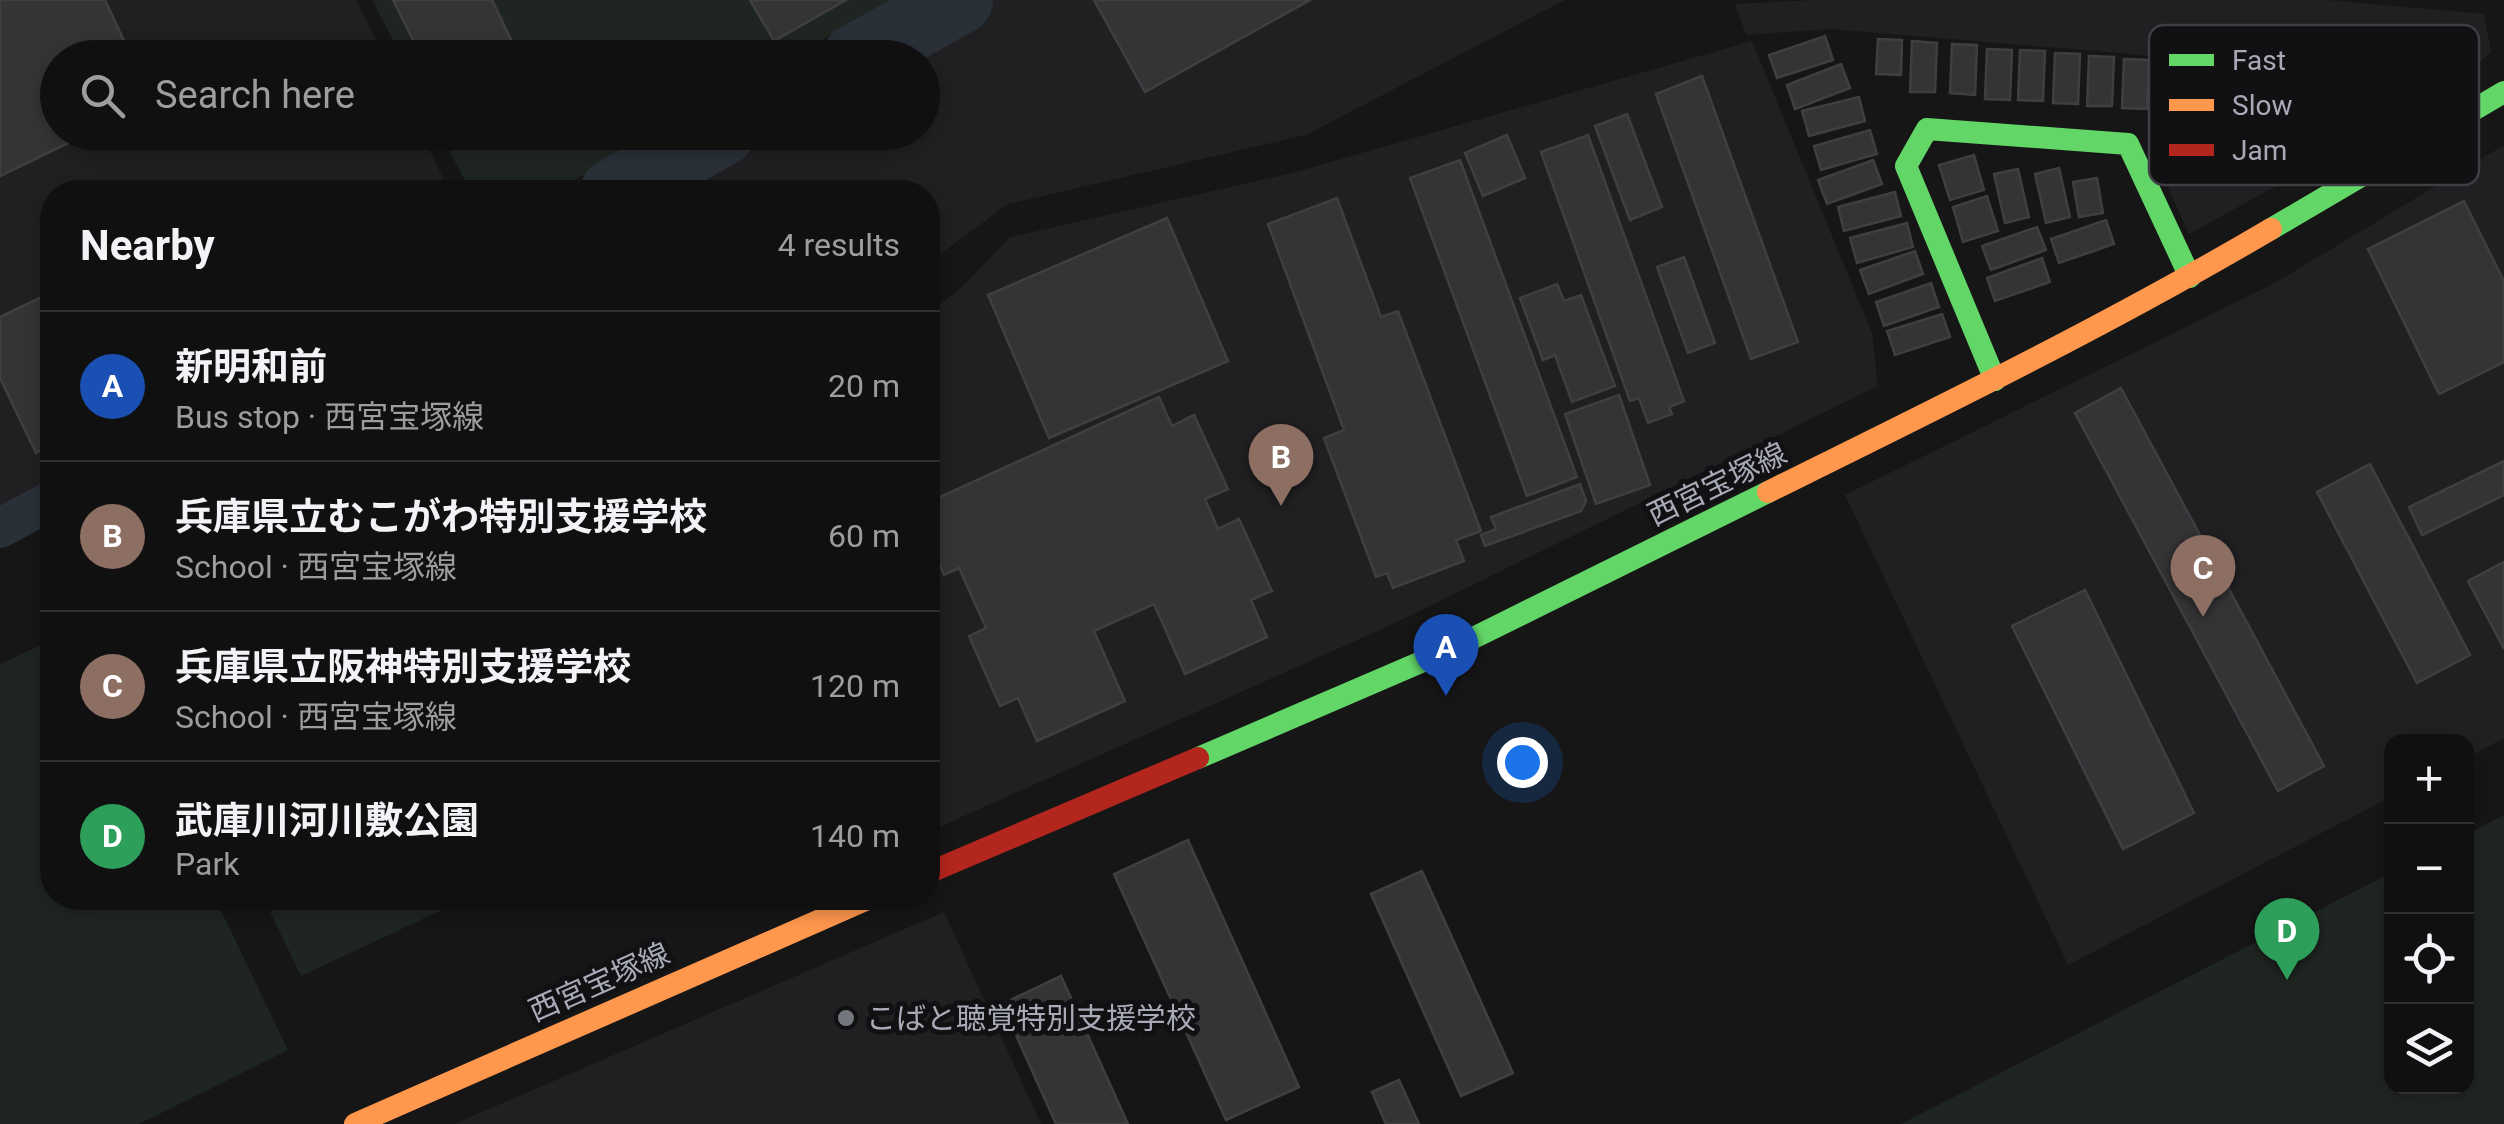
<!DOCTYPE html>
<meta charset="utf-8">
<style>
:root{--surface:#101010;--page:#1e1e1e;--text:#f1f3f6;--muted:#9c9d9f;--line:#303030;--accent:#75777f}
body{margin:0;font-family:Roboto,"Noto Sans JP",sans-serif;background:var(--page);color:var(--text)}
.controls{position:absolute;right:30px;bottom:30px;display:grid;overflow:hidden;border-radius:20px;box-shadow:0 5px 15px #0003}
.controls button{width:90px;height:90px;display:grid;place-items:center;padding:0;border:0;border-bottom:2px solid var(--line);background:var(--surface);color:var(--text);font:50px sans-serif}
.you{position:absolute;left:1522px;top:762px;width:35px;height:35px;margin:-25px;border:8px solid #fff;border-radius:50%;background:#1a73e8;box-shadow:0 0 0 15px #1a73e833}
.badge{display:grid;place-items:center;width:65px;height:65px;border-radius:50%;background:var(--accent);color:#fff;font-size:32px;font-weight:700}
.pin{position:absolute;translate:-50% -82px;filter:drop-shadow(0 2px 5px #0008)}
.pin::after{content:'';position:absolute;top:52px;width:35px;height:30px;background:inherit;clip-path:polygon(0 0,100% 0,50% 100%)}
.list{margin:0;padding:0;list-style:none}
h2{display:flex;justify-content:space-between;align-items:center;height:130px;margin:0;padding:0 40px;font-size:42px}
h2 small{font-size:32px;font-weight:400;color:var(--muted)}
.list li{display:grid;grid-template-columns:65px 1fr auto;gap:30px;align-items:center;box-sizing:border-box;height:150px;padding:0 40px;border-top:2px solid var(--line)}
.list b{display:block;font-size:38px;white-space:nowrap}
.list p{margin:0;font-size:32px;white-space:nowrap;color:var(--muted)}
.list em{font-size:32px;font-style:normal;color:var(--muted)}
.icon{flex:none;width:55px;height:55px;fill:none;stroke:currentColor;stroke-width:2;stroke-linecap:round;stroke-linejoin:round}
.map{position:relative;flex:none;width:2504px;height:1124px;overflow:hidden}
.search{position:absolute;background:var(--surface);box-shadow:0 5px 15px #0003;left:40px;top:40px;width:900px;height:110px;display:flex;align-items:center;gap:25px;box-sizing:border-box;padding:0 35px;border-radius:55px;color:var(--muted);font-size:38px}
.panel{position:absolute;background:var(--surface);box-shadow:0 5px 15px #0003;left:40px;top:180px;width:900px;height:730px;border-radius:40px}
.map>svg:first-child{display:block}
.built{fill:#202022}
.green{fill:#1f2520}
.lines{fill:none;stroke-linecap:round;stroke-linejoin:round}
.canal{stroke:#2a3038;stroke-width:40}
.river{stroke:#2a3038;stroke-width:68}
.building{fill:#343436;stroke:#3f3f42;stroke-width:2.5}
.fast{stroke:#63d668;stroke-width:22}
.slow{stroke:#ff974d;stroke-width:22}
.jam{stroke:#b3261e;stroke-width:22}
.poi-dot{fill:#75777f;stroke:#111012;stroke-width:4}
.labels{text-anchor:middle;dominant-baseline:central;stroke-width:10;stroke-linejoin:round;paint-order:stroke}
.street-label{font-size:30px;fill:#a8abb7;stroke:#111012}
.poi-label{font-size:30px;fill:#a8abb7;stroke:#111012;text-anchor:start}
.key{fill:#111012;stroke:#3e3e44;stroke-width:2.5}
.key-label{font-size:28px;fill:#a8abb7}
</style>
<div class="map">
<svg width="2504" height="1124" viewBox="0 0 2504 1124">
<rect width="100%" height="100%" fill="#161616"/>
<!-- built -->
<g class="built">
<polygon points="0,0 356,0 384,57 58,58 58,132 421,133 450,192 52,192 52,478 0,505"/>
<polygon points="920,0 1565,0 1306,135 1008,204 928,263 928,192 630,192 681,164 667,138 677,133 922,132 922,58 814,57"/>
<polygon points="1814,0 2327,0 2484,14 2491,52 2448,92 2189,234 2163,177 2228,143 2190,59 1831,29 1746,35 1735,4"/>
<polygon points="1752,41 1872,333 1878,386 1391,625 928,832 928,314 963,286 1010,237 1292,173"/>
<polygon points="2504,145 2504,738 2467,758 2466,742 2392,742 2391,797 2068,965 1845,495 2273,284"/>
<polygon points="944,912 1041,1124 454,1124"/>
</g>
<!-- green -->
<g class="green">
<polygon points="372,0 894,0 791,58 402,57"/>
<polygon points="440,133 659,133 553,192 471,192"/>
<polygon points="52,640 52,898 215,898 288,1050 139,1124 0,1124 0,664"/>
<polygon points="2504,815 2504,1124 1901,1124 2391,873 2392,1086 2466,1086 2467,834"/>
<polygon points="301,898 457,898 459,902 301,976 270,912"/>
</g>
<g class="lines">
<!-- canal -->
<polyline class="canal" points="0,528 52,500"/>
<!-- river -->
<g class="river">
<polyline points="856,58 959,0"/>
<polyline points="614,192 722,132"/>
</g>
</g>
<!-- building -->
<g class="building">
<polygon points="0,0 105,0 132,58 58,58 58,132 91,132 0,176"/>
<polygon points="393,0 492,0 520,58 422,58"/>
<polygon points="750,0 846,0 774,41"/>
<polygon points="1094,0 1310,0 1145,92"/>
<polygon points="1825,36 1833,60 1777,78 1769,55"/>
<polygon points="1878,39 1902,40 1901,75 1876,74"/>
<polygon points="1912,41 1937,43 1935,92 1910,92"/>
<polygon points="1952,44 1977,45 1975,95 1950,93"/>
<polygon points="1987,49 2012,50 2010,100 1985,99"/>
<polygon points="2020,50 2045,51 2043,101 2018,100"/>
<polygon points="2055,53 2080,54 2078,104 2053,103"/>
<polygon points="2089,56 2114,57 2112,106 2087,106"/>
<polygon points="2124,59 2149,60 2147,109 2122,108"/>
<polygon points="1841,64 1850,88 1795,109 1787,85"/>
<polygon points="1702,76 1798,342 1751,359 1656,94"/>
<polygon points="1859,97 1865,121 1809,136 1802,111"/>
<polygon points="1627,114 1662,207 1630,220 1595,126"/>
<polygon points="1870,130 1877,154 1821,170 1814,146"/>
<polygon points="1507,135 1525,178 1483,196 1465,153"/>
<polygon points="1588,135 1684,401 1669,407 1672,414 1648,423 1639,398 1630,401 1541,152"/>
<polygon points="1974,155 1984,190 1950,200 1939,165"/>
<polygon points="1460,160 1577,477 1527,496 1410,178"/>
<polygon points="1873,160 1882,184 1827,204 1818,180"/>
<polygon points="2059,168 2070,217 2046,223 2035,174"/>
<polygon points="2018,169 2029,217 2005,223 1994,174"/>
<polygon points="2097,178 2103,213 2079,217 2073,182"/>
<polygon points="1895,192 1901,216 1844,231 1838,207"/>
<polygon points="1987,196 1998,231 1963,242 1953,207"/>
<polygon points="1337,198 1381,317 1398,311 1481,531 1456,540 1464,561 1393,588 1387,573 1376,577 1324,438 1344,430 1268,224"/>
<polygon points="2464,201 2504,281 2504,362 2439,394 2368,249"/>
<polygon points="1167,218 1228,361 1049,438 988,295"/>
<polygon points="2106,220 2114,244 2059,263 2051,239"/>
<polygon points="1907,223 1913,247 1857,263 1850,238"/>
<polygon points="2037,227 2046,250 1991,270 1982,246"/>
<polygon points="1915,251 1923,274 1869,294 1860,270"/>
<polygon points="1684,257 1715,343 1688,353 1657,267"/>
<polygon points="2042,258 2050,282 1995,301 1987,278"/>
<polygon points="1931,283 1939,307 1884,326 1876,302"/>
<polygon points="1557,284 1564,301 1581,295 1615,386 1572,402 1555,355 1543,360 1520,298"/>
<polygon points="52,292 52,444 36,453 0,378 0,317"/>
<polygon points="1942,314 1950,337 1895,355 1887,331"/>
<polygon points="2121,388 2324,766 2278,791 2075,413"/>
<polygon points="1619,395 1650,485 1596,504 1565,414"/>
<polygon points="1159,397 1172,426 1194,415 1228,489 1205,499 1218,529 1239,519 1272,591 1251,600 1267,637 1185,674 1154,604 1094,631 1125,701 1037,741 1018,698 1000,706 969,636 986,628 959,568 944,575 928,538 928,498 929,502"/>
<polygon points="2504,461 2504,495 2422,535 2409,507"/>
<polygon points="2370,464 2470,655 2417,683 2317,492"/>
<polygon points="1580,484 1586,501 1581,511 1485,546 1481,535 1496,529 1491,517"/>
<polygon points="2504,562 2504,649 2468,581"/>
<polygon points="2085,590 2194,813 2123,849 2012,626"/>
<polygon points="1188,840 1299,1087 1226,1120 1114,874"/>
<polygon points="1422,871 1513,1073 1461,1096 1371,894"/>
<polygon points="1061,976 1128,1124 1056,1124 1002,1004"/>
<polygon points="1399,1080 1419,1124 1386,1124 1372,1092"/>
</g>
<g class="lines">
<!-- fast -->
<g class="fast">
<polyline points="2271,229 2504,92"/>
<polyline points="1995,380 1906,166 1927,129 2128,144 2190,277"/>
<polyline points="1198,758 1449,650 1768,492"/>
</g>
<!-- slow -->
<g class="slow">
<path d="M 1768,492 C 1938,408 2108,325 2271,229"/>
<polyline points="355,1124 870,898"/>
</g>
<!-- jam -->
<polyline class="jam" points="928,873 1198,758"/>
</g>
<!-- markers -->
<circle class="poi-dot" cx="846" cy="1018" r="10"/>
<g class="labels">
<!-- street labels -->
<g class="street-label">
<text transform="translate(1717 484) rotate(-26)">西宮宝塚線</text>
<text transform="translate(599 982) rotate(-24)">西宮宝塚線</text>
</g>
<!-- poi labels -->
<g class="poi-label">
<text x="866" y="1018">こばと聴覚特別支援学校</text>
</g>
</g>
<!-- legend -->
<rect x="2149" y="25" width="330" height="160" rx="15" class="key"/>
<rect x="2169" y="54" width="45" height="12" fill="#63d668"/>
<rect x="2169" y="99" width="45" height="12" fill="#ff974d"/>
<rect x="2169" y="144" width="45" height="12" fill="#b3261e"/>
<g class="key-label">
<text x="2232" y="70">Fast</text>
<text x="2232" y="115">Slow</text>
<text x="2232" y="160">Jam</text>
</g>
</svg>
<div class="controls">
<button>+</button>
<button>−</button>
<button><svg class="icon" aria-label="locate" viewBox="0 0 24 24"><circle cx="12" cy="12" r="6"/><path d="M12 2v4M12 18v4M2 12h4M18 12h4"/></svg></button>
<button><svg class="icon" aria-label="layers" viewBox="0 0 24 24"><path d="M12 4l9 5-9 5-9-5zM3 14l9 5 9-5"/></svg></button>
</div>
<div class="you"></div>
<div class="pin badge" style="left:1446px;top:696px;background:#1a4fb4">A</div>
<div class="pin badge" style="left:1281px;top:506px;background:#8d6e63">B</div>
<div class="pin badge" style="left:2203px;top:617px;background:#8d6e63">C</div>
<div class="pin badge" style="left:2287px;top:980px;background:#2e9e5b">D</div>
<div class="search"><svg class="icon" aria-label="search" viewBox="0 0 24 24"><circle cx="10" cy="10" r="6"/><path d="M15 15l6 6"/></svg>Search here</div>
<section class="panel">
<h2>Nearby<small>4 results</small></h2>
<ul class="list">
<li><span class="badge" style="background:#1a4fb4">A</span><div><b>新明和前</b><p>Bus stop · 西宮宝塚線</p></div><em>20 m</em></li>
<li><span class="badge" style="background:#8d6e63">B</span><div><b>兵庫県立むこがわ特別支援学校</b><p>School · 西宮宝塚線</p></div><em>60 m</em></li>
<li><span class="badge" style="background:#8d6e63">C</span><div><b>兵庫県立阪神特別支援学校</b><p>School · 西宮宝塚線</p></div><em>120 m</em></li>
<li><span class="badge" style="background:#2e9e5b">D</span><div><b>武庫川河川敷公園</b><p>Park</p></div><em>140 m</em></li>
</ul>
</section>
</div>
